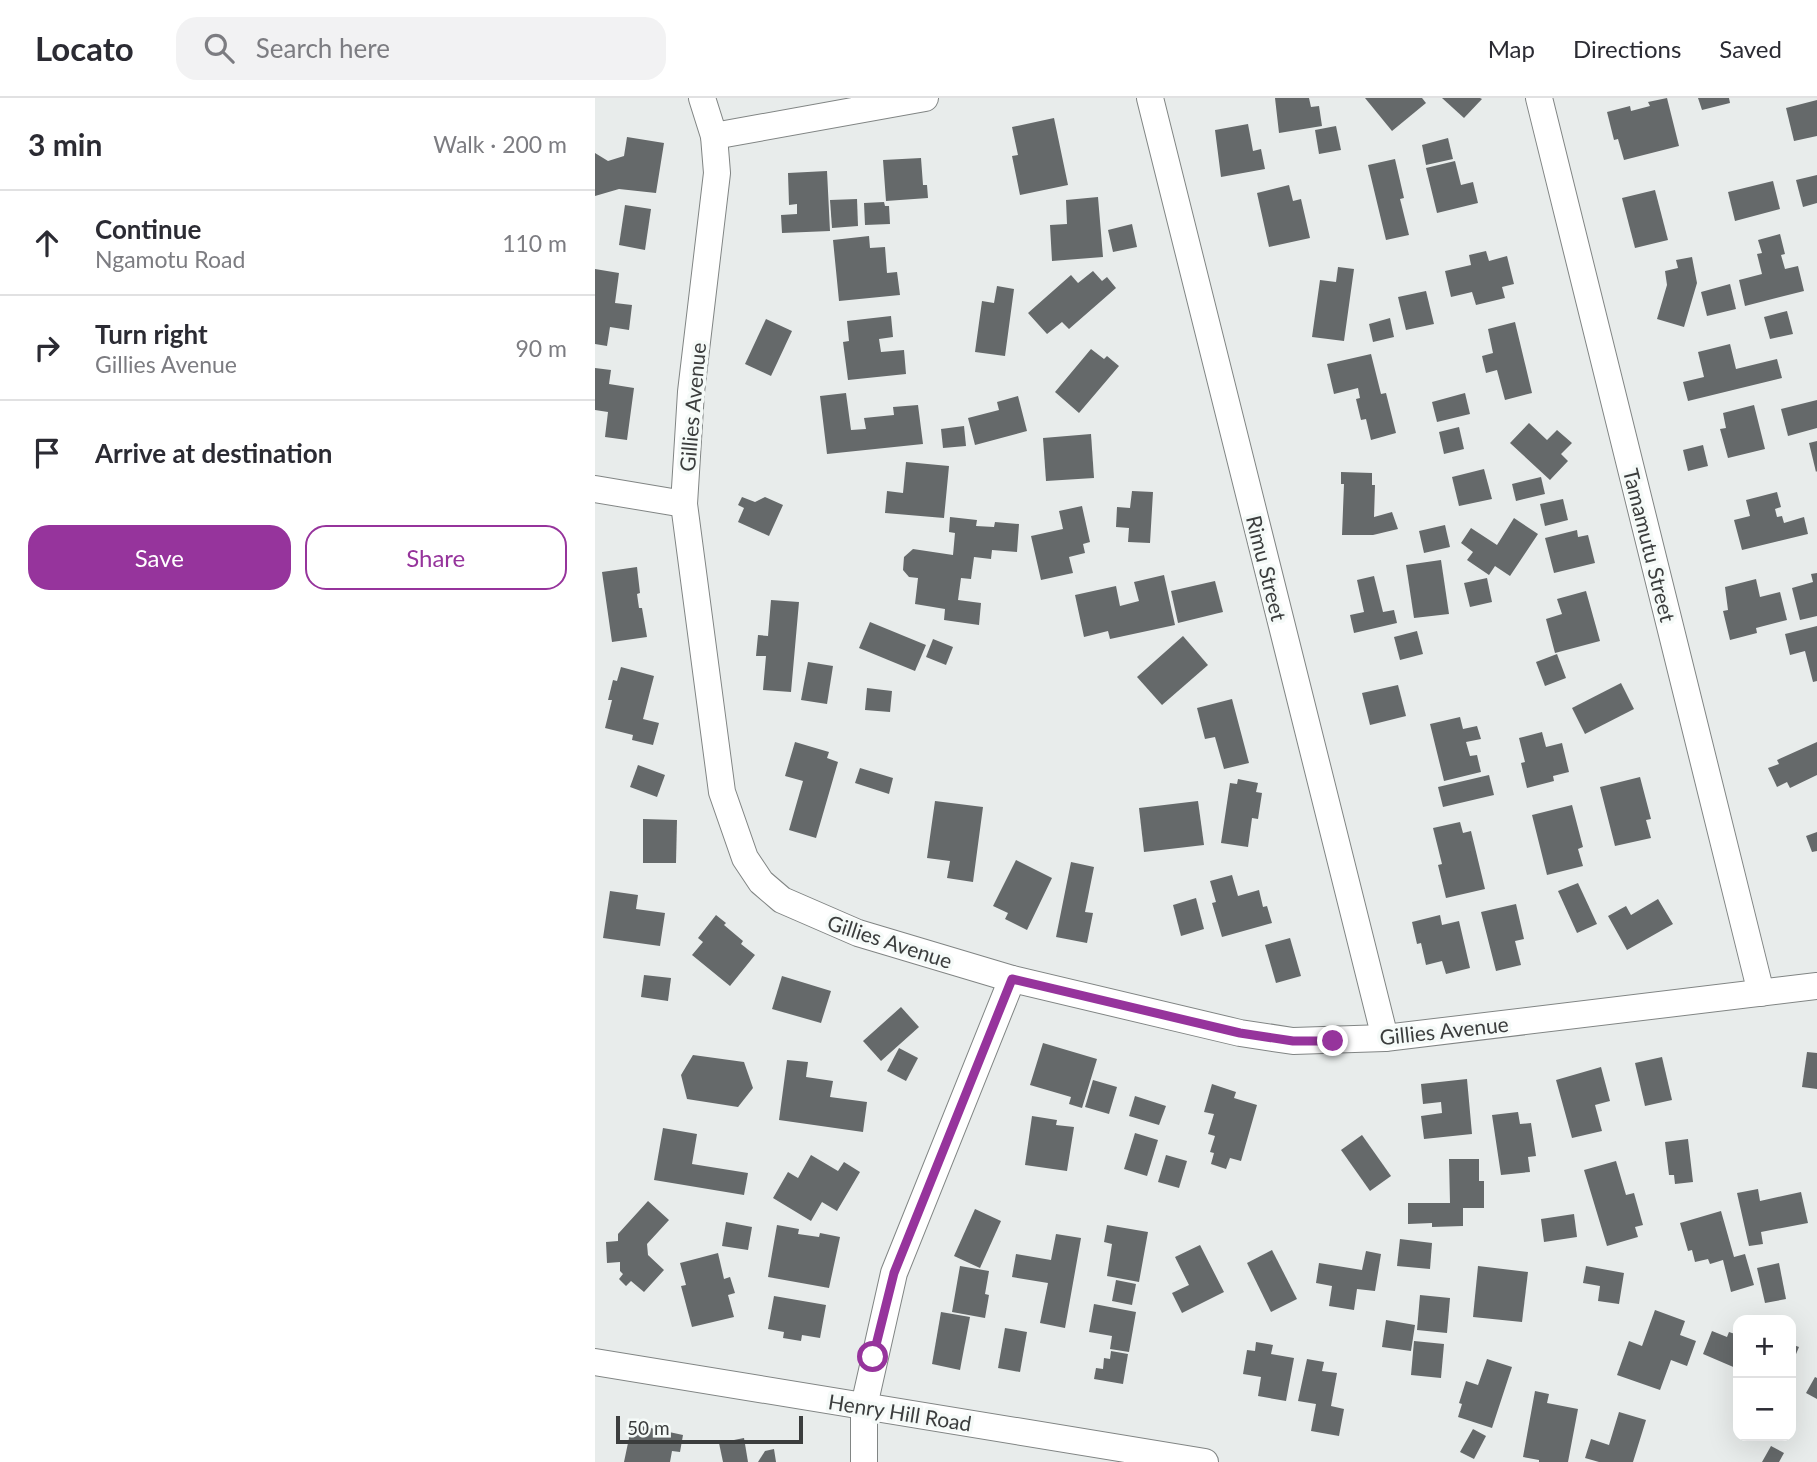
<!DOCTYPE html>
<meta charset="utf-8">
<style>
:root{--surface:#fff;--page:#f2f2f3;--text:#2b2b33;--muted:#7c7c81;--line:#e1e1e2;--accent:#96349c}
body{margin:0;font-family:Lato,sans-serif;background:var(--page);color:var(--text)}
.controls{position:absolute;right:21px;bottom:21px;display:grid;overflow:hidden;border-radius:14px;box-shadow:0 7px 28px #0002}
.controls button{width:63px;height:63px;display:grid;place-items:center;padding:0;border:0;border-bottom:2px solid var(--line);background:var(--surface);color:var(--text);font:35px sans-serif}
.scale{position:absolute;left:21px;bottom:18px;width:187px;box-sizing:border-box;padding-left:7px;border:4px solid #3b3d3d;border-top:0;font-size:19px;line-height:24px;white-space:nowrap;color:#3b3d3d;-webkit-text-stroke:5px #f5faf8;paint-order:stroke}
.stop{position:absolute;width:21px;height:21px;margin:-16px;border:5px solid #96349c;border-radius:50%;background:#fff}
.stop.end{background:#96349c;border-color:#fff;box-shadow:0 2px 7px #0008}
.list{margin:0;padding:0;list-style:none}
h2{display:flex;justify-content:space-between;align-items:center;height:91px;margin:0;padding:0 28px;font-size:30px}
h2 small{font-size:23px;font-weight:400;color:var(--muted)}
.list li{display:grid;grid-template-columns:46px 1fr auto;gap:21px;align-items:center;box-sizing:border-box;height:105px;padding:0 28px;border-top:2px solid var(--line)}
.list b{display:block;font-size:26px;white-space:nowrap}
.list p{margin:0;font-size:23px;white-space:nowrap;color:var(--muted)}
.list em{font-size:23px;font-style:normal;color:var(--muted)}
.actions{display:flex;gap:14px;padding:21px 28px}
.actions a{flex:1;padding:16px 0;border:2px solid var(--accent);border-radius:21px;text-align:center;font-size:24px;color:var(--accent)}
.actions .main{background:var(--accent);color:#fff}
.icon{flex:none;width:38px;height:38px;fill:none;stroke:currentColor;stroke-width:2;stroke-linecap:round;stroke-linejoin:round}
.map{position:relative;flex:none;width:1222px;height:1364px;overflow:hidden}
header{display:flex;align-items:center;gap:42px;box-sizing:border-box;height:98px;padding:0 35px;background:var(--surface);border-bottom:2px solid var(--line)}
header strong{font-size:33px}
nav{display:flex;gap:38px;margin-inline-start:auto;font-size:24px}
.search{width:490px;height:63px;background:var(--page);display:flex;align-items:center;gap:18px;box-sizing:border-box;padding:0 24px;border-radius:21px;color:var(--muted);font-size:26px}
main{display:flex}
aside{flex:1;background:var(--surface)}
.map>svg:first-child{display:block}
.building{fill:#65696a}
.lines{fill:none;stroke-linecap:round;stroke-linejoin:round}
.minor-casing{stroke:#818584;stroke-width:28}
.minor{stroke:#fff;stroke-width:26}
.route{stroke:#96349c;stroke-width:9}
.labels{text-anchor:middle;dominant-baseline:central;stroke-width:7;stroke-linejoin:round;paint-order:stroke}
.street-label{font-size:21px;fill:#3b3d3d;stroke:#f5faf8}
</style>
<header>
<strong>Locato</strong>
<div class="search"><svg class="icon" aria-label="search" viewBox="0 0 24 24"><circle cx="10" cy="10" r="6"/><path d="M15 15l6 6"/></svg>Search here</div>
<nav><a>Map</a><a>Directions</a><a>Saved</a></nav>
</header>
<main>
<aside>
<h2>3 min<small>Walk · 200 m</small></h2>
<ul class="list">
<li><svg class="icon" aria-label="ahead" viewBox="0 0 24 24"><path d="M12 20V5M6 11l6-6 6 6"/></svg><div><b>Continue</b><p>Ngamotu Road</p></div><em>110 m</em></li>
<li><svg class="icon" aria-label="right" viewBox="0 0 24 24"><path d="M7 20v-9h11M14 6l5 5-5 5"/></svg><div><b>Turn right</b><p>Gillies Avenue</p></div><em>90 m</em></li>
<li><svg class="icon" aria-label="arrive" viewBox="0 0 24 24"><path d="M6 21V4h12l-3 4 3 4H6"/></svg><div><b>Arrive at destination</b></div></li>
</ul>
<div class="actions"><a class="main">Save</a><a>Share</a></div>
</aside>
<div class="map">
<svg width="1222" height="1364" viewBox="0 0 1222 1364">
<rect width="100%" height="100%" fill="#e8eceb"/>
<!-- building -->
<g class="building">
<polygon points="680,0 714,0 716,9 724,8 727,28 684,35"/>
<polygon points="770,0 827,0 831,5 797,33"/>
<polygon points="847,0 885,0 887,1 869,20"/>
<polygon points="1072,0 1084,48 1029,62 1023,41 1019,42 1012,14 1035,8 1036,13 1055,8 1053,4"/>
<polygon points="1103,0 1134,0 1135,5 1107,12"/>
<polygon points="1222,2 1222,38 1199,43 1191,10"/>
<polygon points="459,20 473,87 425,97 417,58 423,57 417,29"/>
<polygon points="653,26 658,53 666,51 670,71 626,79 620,32"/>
<polygon points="741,28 746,52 724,56 720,32"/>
<polygon points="32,39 69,45 61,95 24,91 0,98 0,55 13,63 29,58"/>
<polygon points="853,40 858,61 831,67 827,47"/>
<polygon points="326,60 328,87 332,87 333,100 291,103 288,62"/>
<polygon points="800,61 809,100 805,101 814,137 791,142 773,67"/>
<polygon points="860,63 866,87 878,84 883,105 842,115 831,70"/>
<polygon points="232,73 235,133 187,135 186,117 202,116 202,106 194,107 193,75"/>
<polygon points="1222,77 1222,105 1208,109 1201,82"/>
<polygon points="1178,83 1185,111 1140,123 1133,94"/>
<polygon points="694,87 698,103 706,101 715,140 674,149 662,95"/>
<polygon points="1060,92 1073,142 1040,150 1027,100"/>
<polygon points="503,99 508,159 457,163 455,127 472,126 471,102"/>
<polygon points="262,101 263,128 237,130 235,102"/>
<polygon points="289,104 290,108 294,108 295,126 270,127 269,105"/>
<polygon points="30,107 56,111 50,152 24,147"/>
<polygon points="537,126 542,149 518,154 513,132"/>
<polygon points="1185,136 1190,156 1186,157 1190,171 1203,168 1209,193 1150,208 1144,182 1167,176 1162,156 1167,155 1163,142"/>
<polygon points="274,138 275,150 290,149 292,175 302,174 305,197 244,203 238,142"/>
<polygon points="891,153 894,163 912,158 919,186 907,189 910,200 881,207 877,194 856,199 850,173 876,167 874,157"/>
<polygon points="1097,159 1102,185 1089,229 1062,221 1072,187 1070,173 1083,170 1081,162"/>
<polygon points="743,169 759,171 749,243 717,239 725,182 741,184"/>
<polygon points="0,171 24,175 20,205 37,207 34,232 15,229 12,248 0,246"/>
<polygon points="498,173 507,183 512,179 521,190 474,231 467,224 452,236 433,215 476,177 483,185"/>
<polygon points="1135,186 1141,211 1112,218 1106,194"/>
<polygon points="402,188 419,191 410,258 380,254 387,203 399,205"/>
<polygon points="831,193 839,226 811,232 803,199"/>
<polygon points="1192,213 1198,236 1175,241 1169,219"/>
<polygon points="296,218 298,239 284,241 286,254 309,252 311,276 253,282 248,244 254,243 252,223"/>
<polygon points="795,220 799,239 778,244 774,226"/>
<polygon points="171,221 197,233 176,278 150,266"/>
<polygon points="920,224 937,295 910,302 902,272 891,275 887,258 898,255 893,231"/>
<polygon points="1135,246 1141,271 1182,261 1187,280 1093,303 1088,284 1109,279 1103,254"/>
<polygon points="496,251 509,261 512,258 524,268 484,315 460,294"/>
<polygon points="776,256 786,296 791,295 801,335 776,342 771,321 766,322 761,301 765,300 763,290 739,296 732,266"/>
<polygon points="0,270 16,272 14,286 39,290 32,342 10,339 13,314 0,312"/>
<polygon points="251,295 256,332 271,331 269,320 299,317 298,309 323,307 328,346 232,356 225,298"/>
<polygon points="870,295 875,316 842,324 837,304"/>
<polygon points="423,298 432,333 380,347 373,320 404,312 402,304"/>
<polygon points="1222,302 1222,330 1193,338 1186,311"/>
<polygon points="1159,307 1170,351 1133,360 1125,331 1131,330 1128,315"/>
<polygon points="934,325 952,342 962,332 977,345 966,356 973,363 955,382 915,345"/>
<polygon points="369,328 371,348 348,350 346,331"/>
<polygon points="864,329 869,351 849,356 844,334"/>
<polygon points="496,336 499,380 451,383 448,340"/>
<polygon points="1222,343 1222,373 1221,374 1214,345"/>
<polygon points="1108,347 1113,368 1093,373 1088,352"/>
<polygon points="311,364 354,368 349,420 290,415 292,393 308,395"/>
<polygon points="889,371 897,401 864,408 857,379"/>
<polygon points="746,374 777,375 777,387 780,387 779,419 797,414 803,431 778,437 747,437 749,386 746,386"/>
<polygon points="946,379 950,396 921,403 917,386"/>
<polygon points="537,393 558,394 555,445 533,444 534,430 521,429 522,409 535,410"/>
<polygon points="1182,394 1186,409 1180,411 1182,419 1187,418 1189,425 1209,419 1213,436 1147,452 1139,422 1155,418 1151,402"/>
<polygon points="147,399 160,404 170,399 188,407 174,438 143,424 149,410 143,407"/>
<polygon points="968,401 973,422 950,428 945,406"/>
<polygon points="487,408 495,444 488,446 490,455 474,459 478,475 446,482 436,438 468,431 464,413"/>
<polygon points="355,419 382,422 381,428 399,429 400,424 424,426 422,454 397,452 396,461 379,459 376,481 366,480 363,502 386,505 384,527 349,522 350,511 320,506 323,480 314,479 308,472 309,459 318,451 358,457 360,435 354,434"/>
<polygon points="919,420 943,436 915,478 900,468 894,477 872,462 878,454 866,445 876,430 902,447"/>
<polygon points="850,427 855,449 829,455 824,433"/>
<polygon points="982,432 983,439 993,437 1000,465 959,475 950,440"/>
<polygon points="846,462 854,516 819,520 811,467"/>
<polygon points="42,469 45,495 42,496 44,510 47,510 52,539 17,544 7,474"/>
<polygon points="1222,475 1222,518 1205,522 1197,490 1218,484 1216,476"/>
<polygon points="569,477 580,527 515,541 513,533 489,539 480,497 521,488 525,508 544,503 539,484"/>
<polygon points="779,478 788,514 799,512 802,525 759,535 755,517 769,514 762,482"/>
<polygon points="892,480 897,504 875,509 869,485"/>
<polygon points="1161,481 1165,499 1185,494 1192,522 1161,530 1162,535 1135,542 1128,513 1133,512 1130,489"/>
<polygon points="620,483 628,514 583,525 576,493"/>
<polygon points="991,493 1005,543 960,555 951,521 967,516 962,501"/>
<polygon points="176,502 204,504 196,594 168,592 171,558 161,558 163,537 173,538"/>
<polygon points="275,524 331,547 320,573 264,550"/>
<polygon points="1222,528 1222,583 1218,584 1210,553 1195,557 1190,536"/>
<polygon points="822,533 828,556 805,562 799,539"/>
<polygon points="588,538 613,567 567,607 542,579"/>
<polygon points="338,541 358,549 351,567 331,559"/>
<polygon points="962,556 971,580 950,588 941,564"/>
<polygon points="213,564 238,568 232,606 206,602"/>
<polygon points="26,569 59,578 48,621 64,625 58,647 37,642 38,637 10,630 17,602 13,602 18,582 22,583"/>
<polygon points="1026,585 1039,611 990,636 977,610"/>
<polygon points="803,587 811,618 775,627 767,595"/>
<polygon points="272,590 297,593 295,614 270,612"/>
<polygon points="637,601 654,665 629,671 620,639 610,641 602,610"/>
<polygon points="865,619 868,631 882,628 886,641 871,644 875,658 882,657 886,674 849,683 835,626"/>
<polygon points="947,634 951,649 967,645 974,674 958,678 959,683 932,690 926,665 930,664 924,640"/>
<polygon points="200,644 234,654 232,660 243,664 221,740 194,732 208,683 190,678"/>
<polygon points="1222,644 1222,677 1195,690 1192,684 1182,689 1173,670 1184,666 1182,662"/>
<polygon points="43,667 70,677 62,699 35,689"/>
<polygon points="265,670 298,680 294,696 260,685"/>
<polygon points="894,677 899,697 848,709 843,689"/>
<polygon points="1045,679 1056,721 1051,722 1056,740 1020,748 1005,689"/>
<polygon points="643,681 663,685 661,694 667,695 663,721 657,720 653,749 626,745 635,685 642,686"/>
<polygon points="340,703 388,709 378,784 352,780 355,763 332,760"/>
<polygon points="603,703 609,747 549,754 544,710"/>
<polygon points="977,707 988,749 983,751 988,768 952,777 937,717"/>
<polygon points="48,721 82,722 81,765 48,765"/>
<polygon points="865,724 868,735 876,733 890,791 851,800 843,767 847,766 838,730"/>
<polygon points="1222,734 1222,753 1217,754 1211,738"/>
<polygon points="421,762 457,780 432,832 410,821 413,815 398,808"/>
<polygon points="476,764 499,769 490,814 498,815 492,845 461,839"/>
<polygon points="637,777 643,798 664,792 668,809 672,808 677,825 627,839 617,805 621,804 615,783"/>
<polygon points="983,785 1002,826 982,835 963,793"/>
<polygon points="15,793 43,797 41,811 70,815 65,848 8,840"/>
<polygon points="601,800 609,831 586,838 578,807"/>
<polygon points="1063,801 1078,826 1032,852 1013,818 1031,808 1036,817"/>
<polygon points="921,806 929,841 920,843 926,867 901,873 886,814"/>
<polygon points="121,817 131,825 129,827 148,843 146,846 160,857 135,888 97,857 108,844 103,840"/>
<polygon points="845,817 847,827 864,823 875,870 851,876 847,863 831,867 826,845 822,846 817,824"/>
<polygon points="695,840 706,878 681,885 670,847"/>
<polygon points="49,877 76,880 73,903 46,899"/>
<polygon points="187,878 236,893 226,925 177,911"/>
<polygon points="306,909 324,929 286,963 268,943"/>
<polygon points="448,945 502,961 487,1010 474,1006 476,999 435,987"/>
<polygon points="304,950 323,960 311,983 292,973"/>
<polygon points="1212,954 1222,955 1222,991 1207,989"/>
<polygon points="98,957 149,964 158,990 143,1009 92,1001 86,977"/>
<polygon points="1067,959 1077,1002 1050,1008 1040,965"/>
<polygon points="192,962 213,964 211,979 238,983 235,999 272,1004 268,1034 184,1022"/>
<polygon points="1006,969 1015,1003 1000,1007 1007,1033 977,1040 961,982"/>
<polygon points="872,981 877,1036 829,1041 826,1018 847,1015 846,1004 828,1006 826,986"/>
<polygon points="498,982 522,989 514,1016 490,1009"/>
<polygon points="617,986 641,994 639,1000 662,1007 646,1063 635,1060 631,1071 616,1066 619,1055 615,1054 620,1038 613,1036 619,1016 609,1014"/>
<polygon points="540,998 571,1008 564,1027 534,1018"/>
<polygon points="923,1014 925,1026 936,1025 941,1058 933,1059 935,1074 906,1077 897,1017"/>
<polygon points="437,1018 462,1022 461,1027 479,1029 472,1073 430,1067"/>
<polygon points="68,1030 102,1036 97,1066 153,1075 149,1097 59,1082"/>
<polygon points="540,1035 563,1042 552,1078 529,1071"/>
<polygon points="767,1037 796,1078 775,1093 746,1052"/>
<polygon points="1093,1041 1098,1084 1080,1086 1079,1077 1074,1077 1070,1044"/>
<polygon points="216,1057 243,1073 249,1064 265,1074 242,1113 227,1104 216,1123 178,1100 193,1074 203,1080"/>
<polygon points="571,1057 592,1063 584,1090 563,1084"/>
<polygon points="854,1061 884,1061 884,1083 889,1083 889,1110 868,1110 868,1128 837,1129 837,1125 813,1126 813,1105 855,1105"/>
<polygon points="1021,1063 1031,1097 1039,1095 1048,1127 1040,1129 1043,1139 1012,1148 989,1072"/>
<polygon points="1163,1091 1165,1103 1206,1094 1213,1125 1166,1134 1168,1146 1154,1148 1142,1095"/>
<polygon points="53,1103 74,1122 52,1146 53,1157 69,1172 49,1194 36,1183 31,1188 24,1181 28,1176 25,1173 25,1164 12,1165 11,1144 23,1143 23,1136"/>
<polygon points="380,1111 406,1123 385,1170 359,1158"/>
<polygon points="1126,1113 1139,1159 1150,1156 1159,1187 1136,1194 1128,1162 1115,1166 1113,1161 1100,1164 1097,1152 1093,1153 1085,1125"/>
<polygon points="979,1116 982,1139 949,1144 946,1121"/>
<polygon points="131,1124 157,1129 153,1152 127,1148"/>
<polygon points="182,1127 204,1131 203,1136 224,1139 225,1135 245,1139 234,1190 173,1179"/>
<polygon points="512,1127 553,1134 544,1184 512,1178 517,1146 509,1144"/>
<polygon points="461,1136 486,1140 470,1230 445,1225 453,1185 417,1179 421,1156 456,1162"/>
<polygon points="805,1141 837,1145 835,1171 802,1168"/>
<polygon points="605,1147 629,1194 587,1215 577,1195 594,1187 580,1159"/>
<polygon points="677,1152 702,1201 676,1214 652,1165"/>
<polygon points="771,1153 786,1156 780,1193 762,1191 759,1212 734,1208 737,1188 721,1185 724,1165 767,1172"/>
<polygon points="123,1155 129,1181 135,1179 140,1195 133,1197 139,1219 97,1229 86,1188 91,1187 85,1165"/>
<polygon points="1184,1165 1191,1201 1170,1205 1162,1170"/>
<polygon points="365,1168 394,1173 390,1196 394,1197 390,1220 357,1214"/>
<polygon points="883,1168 933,1174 927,1224 878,1219"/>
<polygon points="991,1168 1029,1175 1024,1206 1003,1203 1005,1188 988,1185"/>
<polygon points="521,1182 541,1186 537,1207 517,1203"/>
<polygon points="825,1197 855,1200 852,1235 822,1232"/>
<polygon points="179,1198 231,1207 225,1240 207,1237 206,1243 188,1240 189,1234 173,1231"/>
<polygon points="499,1206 541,1214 534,1254 515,1251 517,1238 494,1234"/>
<polygon points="1060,1212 1090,1223 1085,1237 1101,1243 1092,1268 1076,1262 1065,1292 1022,1277 1034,1243 1047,1248"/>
<polygon points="346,1214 375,1219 365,1272 337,1266"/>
<polygon points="791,1222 820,1227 816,1253 787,1249"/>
<polygon points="410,1230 432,1234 425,1274 403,1270"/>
<polygon points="1117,1233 1132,1239 1134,1234 1143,1237 1143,1271 1108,1256"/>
<polygon points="819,1243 849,1246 846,1280 816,1277"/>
<polygon points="661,1244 678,1247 676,1256 699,1260 691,1303 663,1298 666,1279 648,1276 652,1252 660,1253"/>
<polygon points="1196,1246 1204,1249 1196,1268"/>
<polygon points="516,1253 533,1256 528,1286 499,1281 501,1270 508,1271 509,1260 515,1261"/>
<polygon points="712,1261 729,1264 727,1273 742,1275 736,1308 749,1311 744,1338 716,1333 721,1306 703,1303"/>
<polygon points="892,1261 917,1269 897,1330 863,1319 867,1306 864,1305 871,1283 883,1287"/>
<polygon points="1220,1279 1222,1280 1222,1301 1211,1295"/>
<polygon points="940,1293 954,1296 952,1305 983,1311 973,1364 944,1364 944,1362 928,1359"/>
<polygon points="1024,1314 1051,1322 1038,1364 1004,1364 990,1360 996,1341 1014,1347"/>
<polygon points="37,1326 88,1337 85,1354 77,1353 75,1364 29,1364"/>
<polygon points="878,1331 891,1338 879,1361 865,1354"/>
<polygon points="149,1340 153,1364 128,1364 124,1345"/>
<polygon points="1176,1348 1189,1355 1184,1364 1167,1364"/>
<polygon points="179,1351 181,1364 163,1364 170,1353"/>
</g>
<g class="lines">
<!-- minor casing -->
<g class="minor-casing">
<g id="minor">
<polyline points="107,0 119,38 122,75 96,294 89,406 127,694 150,760 166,784 187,802 263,835 417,881 645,935 698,943 790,940 1222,888"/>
<polyline points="555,0 790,940"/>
<polyline points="944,0 1166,895"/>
<polyline points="119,38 330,0"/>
<polyline points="0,391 89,406"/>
<polyline points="0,1264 610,1364"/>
<polyline points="269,1364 269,1308 299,1175 417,881"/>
</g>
</g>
<!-- minor -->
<use href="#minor" class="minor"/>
</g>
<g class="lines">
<!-- route -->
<polyline class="route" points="278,1259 299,1175 417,881 645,935 698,943 738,943"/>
</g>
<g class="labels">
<!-- street labels -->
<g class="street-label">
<text transform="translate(97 309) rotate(-85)">Gillies Avenue</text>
<text transform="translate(1055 447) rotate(76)">Tamamutu Street</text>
<text transform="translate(672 470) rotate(76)">Rimu Street</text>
<text transform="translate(295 843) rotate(18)">Gillies Avenue</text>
<text transform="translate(849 932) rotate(-6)">Gillies Avenue</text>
<text transform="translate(305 1314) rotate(9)">Henry Hill Road</text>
</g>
</g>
</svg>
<div class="controls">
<button>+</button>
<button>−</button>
</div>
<div class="scale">50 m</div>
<div class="stop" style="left:278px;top:1259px"></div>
<div class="stop end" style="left:738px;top:943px"></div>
</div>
</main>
